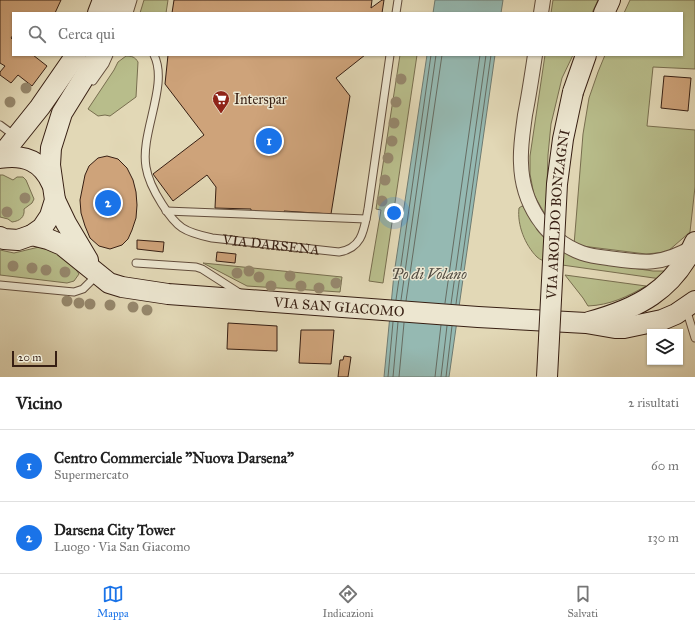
<!DOCTYPE html>
<html lang="it">
<meta charset="utf-8">
<style>
:root{--surface:#fff;--page:#f2f2f2;--text:#222;--muted:#767676;--line:#e0e0e0;--accent:#1a73e8}
body{margin:0;font-family:"IM FELL Great Primer",serif;background:var(--page);color:var(--text)}
.controls{position:absolute;right:12px;bottom:12px;display:grid;overflow:hidden;border-radius:0px;box-shadow:0 1px 3px #0004}
.controls button{width:36px;height:36px;display:grid;place-items:center;padding:0;border:0;border-bottom:1px solid var(--line);background:var(--surface);color:var(--text);font:20px sans-serif}
.scale{position:absolute;left:12px;bottom:10px;width:45px;box-sizing:border-box;padding-left:4px;border:2px solid #371f13;border-top:0;font-size:11px;line-height:14px;white-space:nowrap;color:#371f13;-webkit-text-stroke:3px #ece6d0;paint-order:stroke}
.you{position:absolute;left:394px;top:213px;width:14px;height:14px;margin:-10px;border:3px solid #fff;border-radius:50%;background:#1a73e8;box-shadow:0 0 0 6px #1a73e833}
.badge{display:grid;place-items:center;width:26px;height:26px;border-radius:50%;background:var(--accent);color:#fff;font-size:13px;font-weight:700}
.pin{position:absolute;translate:-50% -50%;border:2px solid #fff;box-shadow:0 1px 4px #0006}
.list{margin:0;padding:0;list-style:none}
h2{display:flex;justify-content:space-between;align-items:center;height:52px;margin:0;padding:0 16px;font-size:17px}
h2 small{font-size:13px;font-weight:400;color:var(--muted)}
.list li{display:grid;grid-template-columns:26px 1fr auto;gap:12px;align-items:center;box-sizing:border-box;height:72px;padding:0 16px;border-top:1px solid var(--line)}
.list b{display:block;font-size:15px;white-space:nowrap}
.list p{margin:0;font-size:13px;white-space:nowrap;color:var(--muted)}
.list em{font-size:13px;font-style:normal;color:var(--muted)}
.icon{flex:none;width:22px;height:22px;fill:none;stroke:currentColor;stroke-width:2;stroke-linecap:round;stroke-linejoin:round}
.map{position:relative;flex:none;width:695px;height:377px;overflow:hidden}
.search{position:absolute;background:var(--surface);box-shadow:0 1px 3px #0004;left:12px;right:12px;top:12px;height:44px;display:flex;align-items:center;gap:10px;box-sizing:border-box;padding:0 14px;border-radius:0px;color:var(--muted);font-size:15px}
.sheet{height:196px;background:var(--surface)}
nav{display:flex;justify-content:space-around;align-items:center;box-sizing:border-box;height:56px;border-top:1px solid var(--line);background:var(--surface);font-size:11px;color:var(--muted)}
nav a{display:grid;justify-items:center;gap:2px}
nav .on{color:var(--accent)}
.map>svg:first-child{display:block}
.green{fill:#b8bd8b;stroke:#786e4f}
.water{fill:#95b9b2;stroke:#6f7b72}
.lines{fill:none;stroke-linecap:round;stroke-linejoin:round}
.shore{stroke:#666c62;stroke-width:1}
.building{fill:#cea37a;stroke:#371f13}
.service-casing{stroke:#624d3c;stroke-width:9}
.minor-casing{stroke:#624d3c;stroke-width:16}
.secondary-casing{stroke:#371f13;stroke-width:22}
.service{stroke:#ece6d0;stroke-width:7}
.minor{stroke:#ece6d0;stroke-width:14}
.secondary{stroke:#ece6d0;stroke-width:20}
.secondary-bridge-casing{stroke:#371f13;stroke-width:22;stroke-linecap:butt}
.secondary-bridge{stroke:#ece6d0;stroke-width:20}
.tree{fill:#96886d}
.labels{text-anchor:middle;dominant-baseline:central;stroke-width:3;stroke-linejoin:round;paint-order:stroke}
.poi-label{font-size:14px;fill:#371f13;stroke:#ece6d0;text-anchor:start}
.street-label{font-size:14px;fill:#371f13;stroke:#ece6d0}
.water-label{font-size:15px;font-style:italic;fill:#534d43;stroke:#ece6d0}
</style>
<div class="map">
<svg width="695" height="377" viewBox="0 0 695 377">
<rect width="100%" height="100%" fill="#e2d8b6"/>
<filter id="stains"><feTurbulence type="fractalNoise" baseFrequency=".005" numOctaves="4"/><feColorMatrix values="0 0 0 0 .2 0 0 0 0 .09 0 0 0 0 .02 0 0 0 .5 -.17"/></filter>
<radialGradient id="worn" r=".72"><stop offset=".6" stop-color="#630" stop-opacity="0"/><stop offset="1" stop-color="#630" stop-opacity=".3"/></radialGradient>
<!-- green -->
<g class="green">
<polygon points="144,0 168,0 166,13 140,13"/>
<polygon points="553,0 598,0 592,13 551,13"/>
<polygon points="630,0 695,0 695,69 653,67 647,126 695,130 695,187 690,232 667,252 646,254 574,245 583,134 589,98 598,72 605,55 682,55 682,13 624,13"/>
<polygon points="400,55 417,55 383,283 369,281 381,210 376,209"/>
<polygon points="545,55 573,55 562,78 551,124 548,155 546,216 534,195 530,174 530,156"/>
<path d="M 126,56 C 132,56 135,57 138,62 L 136,97 L 110,116 L 105,115 L 98,116 L 88,109 L 114,70 L 118,62 Z"/>
<path d="M 0,175 L 3,175 L 13,180 L 17,177 L 23,177 L 26,180 L 34,199 L 32,203 L 24,209 C 25,217 20,221 12,222 L 8,219 L 0,217 Z"/>
<path d="M 522,206 L 527,209 L 537,230 L 545,239 L 590,262 L 653,271 L 670,271 L 661,279 L 548,263 C 545,261 540,260 537,257 C 525,245 517,225 519,208 Z"/>
<polygon points="39,247 56,252 75,268 79,274 74,281 67,283 0,275 0,250 14,253"/>
<polygon points="203,263 342,277 340,292 247,286"/>
<path d="M 565,275 L 646,286 C 627,297 610,305 588,306 L 583,298 Z"/>
</g>
<!-- water -->
<g class="water">
<polygon points="435,0 503,0 501,13 433,13"/>
<polygon points="427,55 495,55 449,377 384,377 394,274"/>
</g>
<g class="lines">
<!-- shore -->
<g class="shore">
<polyline points="396,300 431,55"/>
<polyline points="401,300 436,55"/>
<polyline points="406,301 442,55"/>
<polyline points="445,303 480,55"/>
<polyline points="451,304 486,55"/>
<polyline points="456,304 491,55"/>
<polyline points="388,377 393,322"/>
<polyline points="393,377 398,322"/>
<polyline points="399,377 404,323"/>
<polyline points="435,377 441,325"/>
<polyline points="441,377 447,326"/>
<polyline points="446,377 452,326"/>
</g>
</g>
<!-- building -->
<g class="building">
<polygon points="0,0 61,0 55,13 13,13 13,35 11,38 13,40 13,55 33,55 47,66 32,86 18,75 11,83 0,75 0,72 5,66 0,63"/>
<polygon points="174,0 372,0 371,8 382,0 384,0 382,13 172,13"/>
<polygon points="168,55 365,55 336,78 350,96 331,214 284,211 285,215 251,217 251,209 215,208 216,187 207,175 173,201 153,174 204,135 165,84"/>
<polygon points="664,76 691,78 688,111 661,108"/>
<polygon points="107,156 118,159 127,168 133,180 136,192 137,205 136,218 132,230 128,239 122,245 110,249 99,246 90,238 85,226 81,213 80,200 85,175 89,166 98,158"/>
<polygon points="137,240 164,242 163,252 137,249"/>
<polygon points="217,252 236,254 235,263 216,261"/>
<polygon points="228,323 277,326 277,351 227,349"/>
<polygon points="301,330 334,330 331,364 299,363"/>
<polygon points="344,356 351,357 348,377 338,377 340,360 343,360"/>
</g>
<g class="lines">
<!-- service casing -->
<g class="service-casing">
<g id="service">
<polyline points="129,13 133,0"/>
<polyline points="396,13 398,0"/>
<path id="s1" d="M 154,55 C 169,85 140,133 146,167 C 148,180 155,193 162,204 C 177,228 184,232 212,238 L 339,252 C 363,248 364,229 368,209 L 390,55"/>
<polyline points="93,81 105,64 109,55"/>
<polyline points="0,125 15,136"/>
<polyline points="166,211 366,219"/>
<polyline points="136,263 196,267 202,269 241,294"/>
<polyline points="0,285 74,292 83,289 97,275"/>
<polyline points="687,309 687,312 695,338"/>
</g>
</g>
<!-- minor casing -->
<g class="minor-casing">
<g id="minor">
<polyline points="541,13 543,0"/>
<path d="M 535,55 C 532,75 529,95 525,115 C 523,131 520,147 521,163 C 522,202 544,239 582,253 C 590,256 599,257 608,258 C 644,263 660,266 693,247"/>
</g>
</g>
<!-- secondary casing -->
<g class="secondary-casing">
<g id="secondary">
<polyline points="98,13 103,0"/>
<polyline points="117,13 123,0"/>
<polyline points="604,13 610,0"/>
<polyline points="573,92 586,55"/>
<polyline points="0,157 40,107 76,55"/>
<path d="M 0,158 C 24,154 42,161 52,184"/>
<polyline points="55,200 66,223 88,260"/>
<path id="s2" d="M 32,235 L 48,239 L 62,245 L 109,283 L 122,287 L 168,294 L 478,317 L 586,323 L 615,328 L 624,328 L 662,320 L 676,314 L 695,301"/>
<polyline points="0,237 4,239 18,240 32,235 42,228 50,216 55,200 50,165 51,148 62,113 98,55"/>
<path d="M 589,322 C 637,309 674,290 695,242"/>
</g>
</g>
<!-- service -->
<use href="#service" class="service"/>
<!-- minor -->
<use href="#minor" class="minor"/>
<!-- secondary -->
<use href="#secondary" class="secondary"/>
<!-- secondary-bridge casing -->
<g class="secondary-bridge-casing">
<g id="secondary-bridge">
<path id="s3" d="M 547,377 L 557,184 L 563,139 L 573,92"/>
</g>
</g>
<!-- secondary-bridge -->
<use href="#secondary-bridge" class="secondary-bridge"/>
</g>
<!-- trees -->
<g class="tree">
<circle cx="401" cy="79" r="5.5"/>
<circle cx="26" cy="88" r="5.5"/>
<circle cx="10" cy="102" r="5.5"/>
<circle cx="396" cy="102" r="5.5"/>
<circle cx="394" cy="123" r="5.5"/>
<circle cx="392" cy="141" r="5.5"/>
<circle cx="388" cy="158" r="5.5"/>
<circle cx="385" cy="180" r="5.5"/>
<circle cx="25" cy="198" r="5.5"/>
<circle cx="382" cy="201" r="5.5"/>
<circle cx="7" cy="212" r="5.5"/>
<circle cx="13" cy="266" r="5.5"/>
<circle cx="32" cy="268" r="5.5"/>
<circle cx="46" cy="270" r="5.5"/>
<circle cx="249" cy="271" r="5.5"/>
<circle cx="65" cy="272" r="5.5"/>
<circle cx="237" cy="273" r="5.5"/>
<circle cx="290" cy="276" r="5.5"/>
<circle cx="259" cy="277" r="5.5"/>
<circle cx="336" cy="283" r="5.5"/>
<circle cx="271" cy="286" r="5.5"/>
<circle cx="301" cy="286" r="5.5"/>
<circle cx="319" cy="288" r="5.5"/>
<circle cx="67" cy="301" r="5.5"/>
<circle cx="79" cy="303" r="5.5"/>
<circle cx="90" cy="304" r="5.5"/>
<circle cx="110" cy="305" r="5.5"/>
<circle cx="133" cy="307" r="5.5"/>
<circle cx="147" cy="310" r="5.5"/>
</g>
<!-- icons -->
<defs>
<g id="supermarket-pin" transform="scale(0.9)"><path d="M0 17L-7.5 6A9.5 9.5 0 1 1 7.5 6Z" fill="#8f2418" stroke="#ece6d0"/><path d="M-6-5.5h2.5l.6 2H6L4.5 2H-2.5L-4.4-4H-6ZM-1.5 3.2a1.3 1.3 0 1 0 .1 0ZM3 3.2a1.3 1.3 0 1 0 .1 0Z" fill="#fff"/></g>
</defs>
<g fill-rule="evenodd">
<use href="#supermarket-pin" x="221" y="99"/>
</g>
<g class="labels">
<!-- poi labels -->
<g class="poi-label">
<text x="234" y="99">Interspar</text>
</g>
<!-- street labels -->
<g class="street-label">
<text stroke="none"><textPath href="#s3" startOffset="163">VIA AROLDO BONZAGNI</textPath></text>
<text stroke="none"><textPath href="#s1" startOffset="277">VIA DARSENA</textPath></text>
<text stroke="none"><textPath href="#s2" startOffset="324">VIA SAN GIACOMO</textPath></text>
</g>
<!-- water labels -->
<g class="water-label">
<text x="429" y="274">Po di Volano</text>
</g>
</g>
<rect width="100%" height="100%" filter="url(#stains)"/>
<rect width="100%" height="100%" fill="url(#worn)"/>
</svg>
<div class="controls">
<button><svg class="icon" aria-label="layers" viewBox="0 0 24 24"><path d="M12 4l9 5-9 5-9-5zM3 14l9 5 9-5"/></svg></button>
</div>
<div class="scale">20 m</div>
<div class="you"></div>
<div class="pin badge" style="left:269px;top:141px">1</div>
<div class="pin badge" style="left:108px;top:203px">2</div>
<div class="search"><svg class="icon" aria-label="search" viewBox="0 0 24 24"><circle cx="10" cy="10" r="6"/><path d="M15 15l6 6"/></svg>Cerca qui</div>
</div>
<section class="sheet">
<h2>Vicino<small>2 risultati</small></h2>
<ul class="list">
<li><span class="badge">1</span><div><b>Centro Commerciale &quot;Nuova Darsena&quot;</b><p>Supermercato</p></div><em>60 m</em></li>
<li><span class="badge">2</span><div><b>Darsena City Tower</b><p>Luogo · Via San Giacomo</p></div><em>130 m</em></li>
</ul>
</section>
<nav>
<a class="on"><svg class="icon" aria-label="map" viewBox="0 0 24 24"><path d="M3 6l6-2 6 2 6-2v14l-6 2-6-2-6 2zM9 4v14M15 6v14"/></svg>Mappa</a>
<a><svg class="icon" aria-label="directions" viewBox="0 0 24 24"><path d="M12 3l9 9-9 9-9-9zM9 14v-3h6M13 9l2 2-2 2"/></svg>Indicazioni</a>
<a><svg class="icon" aria-label="saved" viewBox="0 0 24 24"><path d="M7 4h10v16l-5-4-5 4z"/></svg>Salvati</a>
</nav>
